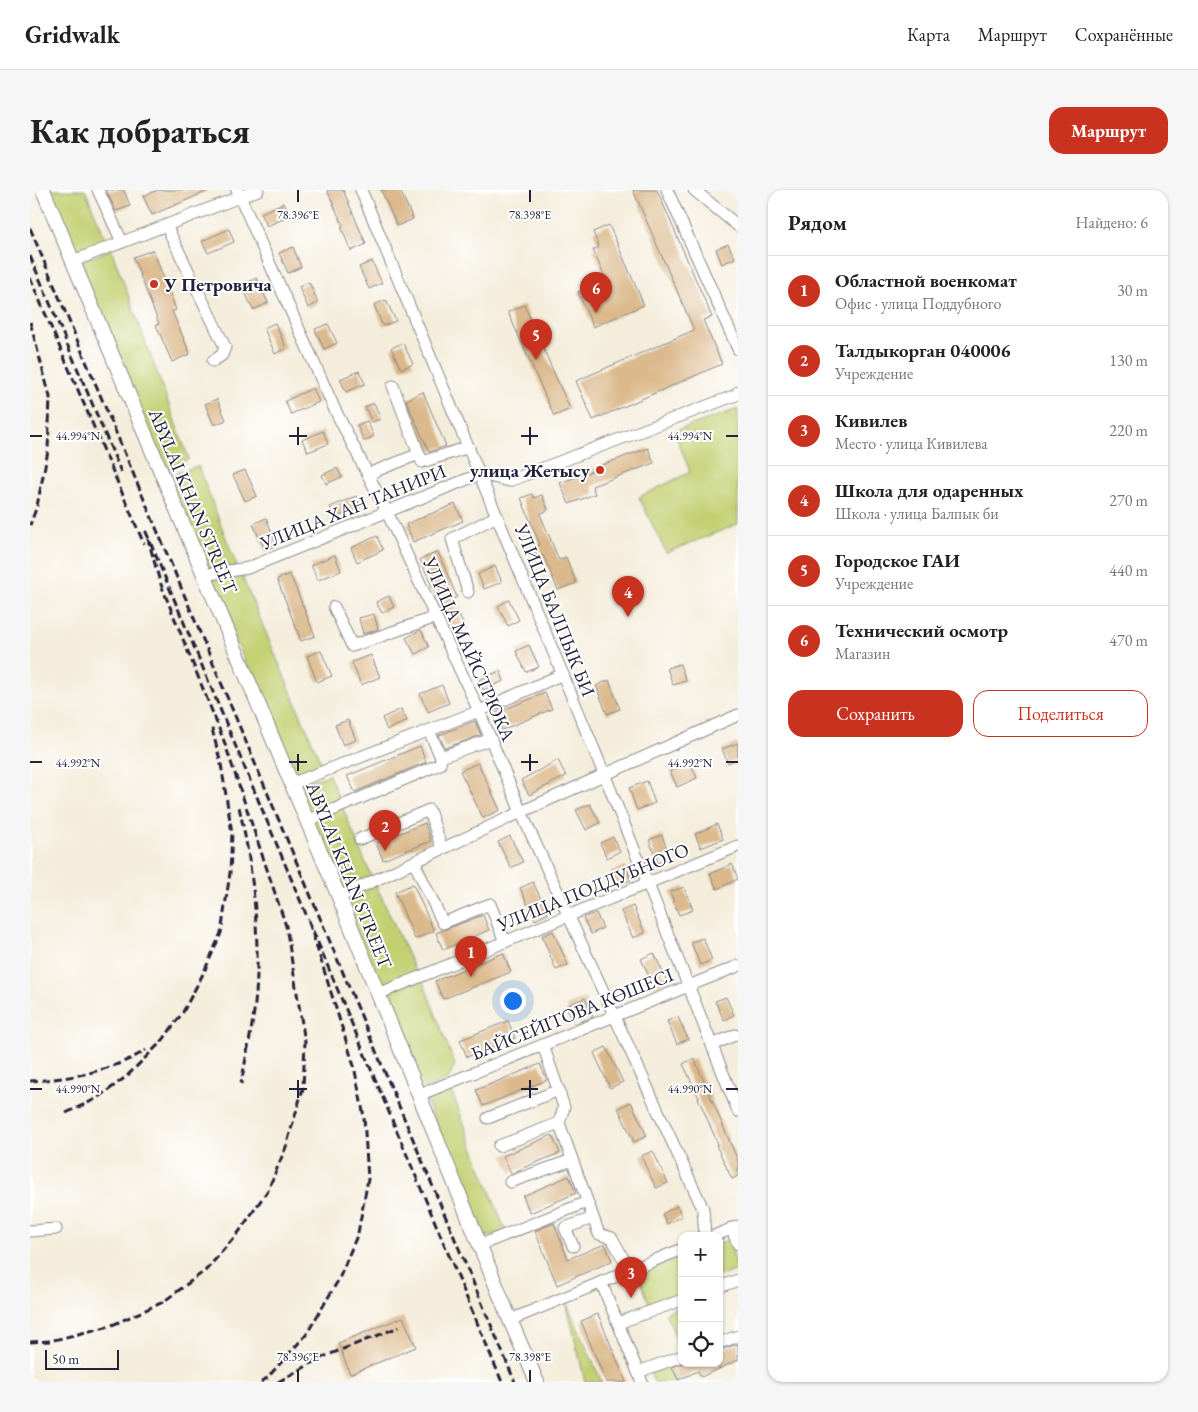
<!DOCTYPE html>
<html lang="ru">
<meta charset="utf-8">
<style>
:root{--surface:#fff;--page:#f6f6f6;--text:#222;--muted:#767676;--line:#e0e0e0;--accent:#c8321e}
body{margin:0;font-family:"EB Garamond",serif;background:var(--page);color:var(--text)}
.controls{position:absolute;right:15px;bottom:15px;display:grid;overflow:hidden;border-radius:10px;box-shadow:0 1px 4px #0004}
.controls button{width:45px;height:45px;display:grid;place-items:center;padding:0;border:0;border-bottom:1px solid var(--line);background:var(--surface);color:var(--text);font:25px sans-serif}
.scale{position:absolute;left:15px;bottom:12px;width:74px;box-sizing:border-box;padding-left:5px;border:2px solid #22223b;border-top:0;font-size:14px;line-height:18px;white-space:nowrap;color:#22223b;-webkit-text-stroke:4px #fff;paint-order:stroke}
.you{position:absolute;left:482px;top:810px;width:18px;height:18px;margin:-12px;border:4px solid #fff;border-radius:50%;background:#1a73e8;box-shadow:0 0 0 8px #1a73e833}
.badge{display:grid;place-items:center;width:32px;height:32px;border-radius:50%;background:var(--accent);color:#fff;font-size:16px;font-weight:700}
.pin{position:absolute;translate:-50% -41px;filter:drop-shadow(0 1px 2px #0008)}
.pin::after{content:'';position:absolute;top:26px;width:18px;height:15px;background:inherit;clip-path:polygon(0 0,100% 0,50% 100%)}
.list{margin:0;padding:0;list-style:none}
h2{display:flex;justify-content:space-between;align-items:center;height:65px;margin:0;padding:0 20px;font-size:21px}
h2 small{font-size:16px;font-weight:400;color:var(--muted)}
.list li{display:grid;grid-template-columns:32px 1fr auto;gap:15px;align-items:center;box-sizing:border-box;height:70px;padding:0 20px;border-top:1px solid var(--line)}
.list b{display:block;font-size:19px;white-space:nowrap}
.list p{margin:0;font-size:16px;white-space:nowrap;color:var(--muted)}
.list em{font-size:16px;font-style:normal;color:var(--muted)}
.actions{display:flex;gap:10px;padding:15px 20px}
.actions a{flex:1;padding:11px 0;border:1px solid var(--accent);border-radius:15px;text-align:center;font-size:18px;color:var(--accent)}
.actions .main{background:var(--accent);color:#fff}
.icon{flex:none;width:28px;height:28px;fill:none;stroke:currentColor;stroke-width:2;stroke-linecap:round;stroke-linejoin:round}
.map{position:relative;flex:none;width:708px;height:1192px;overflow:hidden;border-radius:15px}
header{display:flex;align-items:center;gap:30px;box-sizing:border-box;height:70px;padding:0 25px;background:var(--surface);border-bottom:1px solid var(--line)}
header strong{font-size:24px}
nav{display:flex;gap:28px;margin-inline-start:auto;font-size:18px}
.intro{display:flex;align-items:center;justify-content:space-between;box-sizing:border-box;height:120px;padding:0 30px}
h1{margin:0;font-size:35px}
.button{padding:12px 22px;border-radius:15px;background:var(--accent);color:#fff;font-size:18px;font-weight:700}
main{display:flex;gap:30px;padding:0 30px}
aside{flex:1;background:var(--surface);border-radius:15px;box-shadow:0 1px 4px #0004}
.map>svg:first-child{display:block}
.green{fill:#c2d072;stroke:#727956}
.building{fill:#dbb98c}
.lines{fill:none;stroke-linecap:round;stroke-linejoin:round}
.minor-casing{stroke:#8b888b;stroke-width:13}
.major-casing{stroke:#8b888b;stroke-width:16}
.minor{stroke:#fff;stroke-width:11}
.major{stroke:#fff;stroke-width:14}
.rail{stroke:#22223b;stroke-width:3;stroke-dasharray:8 4;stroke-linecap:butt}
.ticks{fill:none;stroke:#22223b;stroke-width:2}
.poi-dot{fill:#c8321e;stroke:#fff;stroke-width:2}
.labels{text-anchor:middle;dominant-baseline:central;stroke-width:4;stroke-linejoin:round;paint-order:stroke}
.poi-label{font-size:19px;font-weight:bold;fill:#22223b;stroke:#fff;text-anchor:start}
.street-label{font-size:19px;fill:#22223b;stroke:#fff}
.ticks-label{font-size:12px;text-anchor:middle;fill:#22223b;stroke:#fff;stroke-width:4;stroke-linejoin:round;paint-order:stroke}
</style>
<header>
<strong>Gridwalk</strong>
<nav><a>Карта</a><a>Маршрут</a><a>Сохранённые</a></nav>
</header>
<div class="intro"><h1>Как добраться</h1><a class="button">Маршрут</a></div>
<main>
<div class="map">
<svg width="708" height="1192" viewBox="0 0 708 1192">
<rect width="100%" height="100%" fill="#fff"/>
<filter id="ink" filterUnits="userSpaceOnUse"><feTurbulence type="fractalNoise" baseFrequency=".02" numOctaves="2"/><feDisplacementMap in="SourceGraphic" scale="10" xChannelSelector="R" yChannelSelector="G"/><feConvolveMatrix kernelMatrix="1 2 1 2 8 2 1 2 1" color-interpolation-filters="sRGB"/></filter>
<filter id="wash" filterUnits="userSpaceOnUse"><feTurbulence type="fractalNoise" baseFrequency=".0096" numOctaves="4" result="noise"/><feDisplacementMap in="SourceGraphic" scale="20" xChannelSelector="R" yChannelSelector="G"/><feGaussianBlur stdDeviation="1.12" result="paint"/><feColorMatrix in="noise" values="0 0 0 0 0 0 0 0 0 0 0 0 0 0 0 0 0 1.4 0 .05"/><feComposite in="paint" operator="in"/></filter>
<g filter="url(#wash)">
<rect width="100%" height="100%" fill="#f4eddb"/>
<!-- green -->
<g class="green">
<polygon points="18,0 55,0 77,52 43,63"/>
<polygon points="81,59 159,269 133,281 46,74"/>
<polygon points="708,219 708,334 636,363 609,307 660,282 644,241"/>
<polygon points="168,276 207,376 174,380 136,287"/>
<polygon points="211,384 292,575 264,587 180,389"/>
<polygon points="299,585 342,688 310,701 266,595"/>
<polygon points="346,695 386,783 350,800 313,710"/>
<polygon points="391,786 425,875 418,890 391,901 351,806"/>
<polygon points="420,897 476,1042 454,1047 396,910"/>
<polygon points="701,1049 706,1058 702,1061 708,1080 689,1086 689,1053"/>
<polygon points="652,1067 652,1103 650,1107 620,1116 608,1083"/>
<polygon points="536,1112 572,1192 555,1192"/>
<polygon points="652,1116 652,1159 651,1159 635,1123"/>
<polygon points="638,1174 647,1192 624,1192 620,1182"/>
</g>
<g id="blocks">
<!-- building -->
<g class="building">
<polygon points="76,0 94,0 100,16 86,21"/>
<polygon points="128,0 180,0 122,25 113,6"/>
<polygon points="297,0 313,0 336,54 321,61 311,37 313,36"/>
<polygon points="351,0 370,0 383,29 367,36"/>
<polygon points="603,0 627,0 682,127 673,130 692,174 563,230 546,191 664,140"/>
<polygon points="254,13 260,26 237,36 231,23"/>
<polygon points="579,35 614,115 563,137 548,102 576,90 563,60 569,57 563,42"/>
<polygon points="199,39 204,52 178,63 172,51"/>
<polygon points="698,54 705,68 692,74 686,59"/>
<polygon points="263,57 271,77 258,83 249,63"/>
<polygon points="123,60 146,120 142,121 160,164 142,172 126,135 129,134 103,67"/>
<polygon points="342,71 352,93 339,99 329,77"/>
<polygon points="227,88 238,113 223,120 212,95"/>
<polygon points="279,92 288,113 278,118 269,97"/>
<polygon points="356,110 366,131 353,136 344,115"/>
<polygon points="494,115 540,219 524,226 478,122"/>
<polygon points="245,133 256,158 245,164 234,138"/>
<polygon points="298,134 307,153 294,159 285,139"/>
<polygon points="373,153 383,174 371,179 361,158"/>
<polygon points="329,181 335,194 316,202 310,189"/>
<polygon points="283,198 289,212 261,224 255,211"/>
<polygon points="393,202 416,256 399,262 376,210"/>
<polygon points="187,209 196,230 184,235 175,214"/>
<polygon points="344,213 351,229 342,232 335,217"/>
<polygon points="337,231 344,246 334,251 327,235"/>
<polygon points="293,241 298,254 278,262 272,250"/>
<polygon points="618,258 624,273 562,296 565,304 539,314 530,293 562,281 561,279"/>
<polygon points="307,278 312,287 296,294 292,285"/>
<polygon points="215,280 227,306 215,311 203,285"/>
<polygon points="502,304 504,308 512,305 518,320 510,324 529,370 536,367 546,393 528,400 513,365 508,367 504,357 510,355 491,308"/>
<polygon points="326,306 331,317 305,328 300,317"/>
<polygon points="425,314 433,331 383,352 376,334"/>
<polygon points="236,328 247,355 235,360 223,334"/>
<polygon points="347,346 353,360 327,372 321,358"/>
<polygon points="408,362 427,407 422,409 435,438 423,443 390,369"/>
<polygon points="305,365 311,381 288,390 281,375"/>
<polygon points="465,376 472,392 454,399 448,384"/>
<polygon points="260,384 285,446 271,451 247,389"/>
<polygon points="359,406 364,417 352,423 346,412"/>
<polygon points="479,410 489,430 478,436 468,416"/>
<polygon points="344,424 348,439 333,444 329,428"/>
<polygon points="391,440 399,457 385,464 376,448"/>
<polygon points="499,455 509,477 496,482 486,461"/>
<polygon points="291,461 302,486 287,492 277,466"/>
<polygon points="341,465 350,487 331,495 322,472"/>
<polygon points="650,474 656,491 643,495 637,478"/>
<polygon points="470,481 474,491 453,500 449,490"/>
<polygon points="579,490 590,519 577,524 566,496"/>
<polygon points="412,495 419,513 398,522 390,504"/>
<polygon points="515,503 522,519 472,540 466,523"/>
<polygon points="371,519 377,531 357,540 352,528"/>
<polygon points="318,530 326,550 313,555 305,535"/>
<polygon points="445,531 451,545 415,558 409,545"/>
<polygon points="708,553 708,569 698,573 692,559"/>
<polygon points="390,556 396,572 325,602 317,586"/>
<polygon points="528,570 536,586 499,605 491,590"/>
<polygon points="660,572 667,588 647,597 640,581"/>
<polygon points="448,573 470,620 453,628 430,581"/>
<polygon points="617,591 625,613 607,620 599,598"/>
<polygon points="560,614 570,633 556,640 546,620"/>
<polygon points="395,633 401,651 353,670 346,653"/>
<polygon points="687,634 693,649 671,658 665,644"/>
<polygon points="632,645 640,668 628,673 619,650"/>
<polygon points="480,646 493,672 481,678 468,652"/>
<polygon points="583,647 590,661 577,668 570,653"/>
<polygon points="702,674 708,689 687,699 680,684"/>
<polygon points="595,676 601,690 586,696 580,683"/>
<polygon points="503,692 518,724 505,730 490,698"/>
<polygon points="383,694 404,741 385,749 365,702"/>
<polygon points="654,697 663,720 649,725 640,702"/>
<polygon points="603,716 615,743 603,748 591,721"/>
<polygon points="566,723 573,738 561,744 553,728"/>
<polygon points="453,725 459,740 413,760 406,743"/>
<polygon points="523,741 538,775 526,780 512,746"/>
<polygon points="673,748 682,770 670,775 661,752"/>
<polygon points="473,763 481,782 413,809 405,791"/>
<polygon points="624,763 637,791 624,797 611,769"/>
<polygon points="696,807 704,825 694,830 685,811"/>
<polygon points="555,808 563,827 544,834 536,816"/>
<polygon points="648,827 658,849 647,854 637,831"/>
<polygon points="478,831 485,848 437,867 430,850"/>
<polygon points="576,857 593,892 580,898 564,863"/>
<polygon points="664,868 708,971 708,986 702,989 686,955 688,954 668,908 669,908 653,874"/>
<polygon points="510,874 517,890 453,916 446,900"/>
<polygon points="601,912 617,946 604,952 588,918"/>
<polygon points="522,945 530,963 481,983 473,966"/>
<polygon points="623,961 638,993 626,998 611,966"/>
<polygon points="539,986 546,1003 500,1023 493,1006"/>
<polygon points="647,1016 652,1026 637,1034 632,1024"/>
<polygon points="524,1033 538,1069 575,1054 582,1071 527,1095 505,1041"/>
<polygon points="568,1124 596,1192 576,1192 551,1131"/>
<polygon points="373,1127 386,1157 320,1184 308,1153"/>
<polygon points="708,1154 708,1170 671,1187 668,1181 648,1190 642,1177 654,1173 689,1173 689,1160"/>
</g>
</g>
</g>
<g filter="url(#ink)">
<use href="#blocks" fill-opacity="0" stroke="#8b888b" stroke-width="1"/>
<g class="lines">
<!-- minor casing -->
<g class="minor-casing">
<g id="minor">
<polyline points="68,0 92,52"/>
<polyline points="207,0 305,220 357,322 449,521 491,622 673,1019 675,1046"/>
<polyline points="331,0 575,586 708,921"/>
<polyline points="637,0 708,159"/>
<polyline points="664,0 708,36"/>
<polyline points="136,35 195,157 192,165 183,171"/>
<polyline points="43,71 228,0"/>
<polyline points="363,196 392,272 439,257"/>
<polyline points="338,284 389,264"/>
<polyline points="173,385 218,378 450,284 479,291 706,205 708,202"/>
<polyline points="438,402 422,349 467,326"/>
<polyline points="304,417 322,456 406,427"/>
<polyline points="399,541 411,567"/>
<polyline points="261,594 449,521 533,484"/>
<polyline points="277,631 410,574 411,567 461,549"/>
<polyline points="330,649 399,620 412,659"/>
<polyline points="384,672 413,733 460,714 475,752"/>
<polyline points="309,707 491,622 708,525"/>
<polyline points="348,804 708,656"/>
<polyline points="513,855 534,917 529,933 569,1044 582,1048 600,1081"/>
<polyline points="682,855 705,845"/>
<polyline points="389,905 708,776"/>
<polyline points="458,928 529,900"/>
<polyline points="469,956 529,933"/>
<polyline points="480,992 542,970"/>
<polyline points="701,1038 708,1054"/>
<polyline points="0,1041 26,1039"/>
<polyline points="684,1046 708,1036"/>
<polyline points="450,1055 557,1012"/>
<polyline points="543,1056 535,1038 563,1028"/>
<polyline points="571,1092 612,1192"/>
<polyline points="689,1097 708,1090"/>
<polyline points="480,1130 652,1059"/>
<polyline points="588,1133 652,1110"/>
<polyline points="689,1153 708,1146"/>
<polyline points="608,1182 652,1166"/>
</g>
</g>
<!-- major casing -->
<g class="major-casing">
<polyline id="major" points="13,0 309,707 480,1130 507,1192"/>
</g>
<!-- minor -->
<use href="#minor" class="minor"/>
<!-- major -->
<use href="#major" class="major"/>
<!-- rail -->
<g class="rail">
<polyline points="0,38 485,1192"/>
<polyline points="0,66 91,282"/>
<polyline points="0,88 114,354"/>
<polyline points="0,132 20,207 18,261 7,316 0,335"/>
<path d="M 209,617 C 221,669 228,726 227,780 C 227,819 218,856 211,894"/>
<path d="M 0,891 C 39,889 83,881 116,860"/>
<polyline points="36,923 68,908 97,886 133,850 153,822 174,782 191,743 200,683 202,643 191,574 181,535"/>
<polyline points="0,1152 20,1151 80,1136 133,1112 176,1080 209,1042 238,1000 256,957 273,898 275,852 256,736 194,551 130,392 116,342 278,729"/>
<polyline points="231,1192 237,1188 276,1145 309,1089 328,1043 338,989 334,927 324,876 278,729 472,1192"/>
<polyline points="248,1192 293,1167 369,1137"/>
</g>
</g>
</g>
<!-- ticks -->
<path class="ticks" d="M 268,0 L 268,12M 500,0 L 500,12M 268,237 L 268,255M 500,237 L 500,255M 0,246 L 12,246M 259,246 L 277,246M 491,246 L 508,246M 696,246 L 708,246M 268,564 L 268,581M 500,564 L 500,581M 0,572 L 12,572M 259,572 L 277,572M 491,572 L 508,572M 696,572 L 708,572M 268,890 L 268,908M 500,890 L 500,908M 0,899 L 12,899M 259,899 L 277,899M 491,899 L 508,899M 696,899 L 708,899M 268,1180 L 268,1192M 500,1180 L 500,1192"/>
<!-- markers -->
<g class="poi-dot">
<circle cx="124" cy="94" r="5"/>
<circle cx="570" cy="280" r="5"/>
</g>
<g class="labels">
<!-- poi labels -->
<g class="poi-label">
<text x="134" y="94">У Петровича</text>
<text x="560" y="280" text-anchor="end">улица Жетысу</text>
</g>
<!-- street labels -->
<g class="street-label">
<text transform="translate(163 311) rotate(67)">ABYLAI KHAN STREET</text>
<text transform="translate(323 317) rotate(-22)">УЛИЦА ХАН ТАНИРИ</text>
<text transform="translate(525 420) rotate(68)">УЛИЦА БАЛПЫК БИ</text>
<text transform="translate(439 459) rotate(66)">УЛИЦА МАЙСТРЮКА</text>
<text transform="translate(319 685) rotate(68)">ABYLAI KHAN STREET</text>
<text transform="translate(563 697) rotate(-22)">УЛИЦА ПОДДУБНОГО</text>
<text transform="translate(542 824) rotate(-22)">БАЙСЕЙІТОВА КӨШЕСІ</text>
</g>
</g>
<g class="ticks-label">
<text x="268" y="29">78.396°E</text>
<text x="500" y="29">78.398°E</text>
<text x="48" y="250">44.994°N</text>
<text x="660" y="250">44.994°N</text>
<text x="48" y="577">44.992°N</text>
<text x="660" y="577">44.992°N</text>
<text x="48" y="903">44.990°N</text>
<text x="660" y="903">44.990°N</text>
<text x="268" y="1171">78.396°E</text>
<text x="500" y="1171">78.398°E</text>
</g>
</svg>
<div class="controls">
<button>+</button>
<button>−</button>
<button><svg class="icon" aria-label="locate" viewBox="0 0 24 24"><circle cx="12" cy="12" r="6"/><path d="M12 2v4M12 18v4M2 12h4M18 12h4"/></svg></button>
</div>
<div class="scale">50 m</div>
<div class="you"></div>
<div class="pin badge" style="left:441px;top:787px">1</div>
<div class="pin badge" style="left:355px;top:661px">2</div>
<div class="pin badge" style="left:601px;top:1108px">3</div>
<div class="pin badge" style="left:598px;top:427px">4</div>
<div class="pin badge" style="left:506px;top:170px">5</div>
<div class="pin badge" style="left:566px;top:123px">6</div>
</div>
<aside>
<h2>Рядом<small>Найдено: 6</small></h2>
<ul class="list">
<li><span class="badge">1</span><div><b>Областной военкомат</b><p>Офис · улица Поддубного</p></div><em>30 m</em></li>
<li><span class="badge">2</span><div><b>Талдыкорган 040006</b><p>Учреждение</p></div><em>130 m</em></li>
<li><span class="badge">3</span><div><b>Кивилев</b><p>Место · улица Кивилева</p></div><em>220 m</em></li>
<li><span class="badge">4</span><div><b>Школа для одаренных</b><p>Школа · улица Балпык би</p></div><em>270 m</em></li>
<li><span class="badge">5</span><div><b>Городское ГАИ</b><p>Учреждение</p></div><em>440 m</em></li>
<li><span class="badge">6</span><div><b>Технический осмотр</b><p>Магазин</p></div><em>470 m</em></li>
</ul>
<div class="actions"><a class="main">Сохранить</a><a>Поделиться</a></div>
</aside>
</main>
